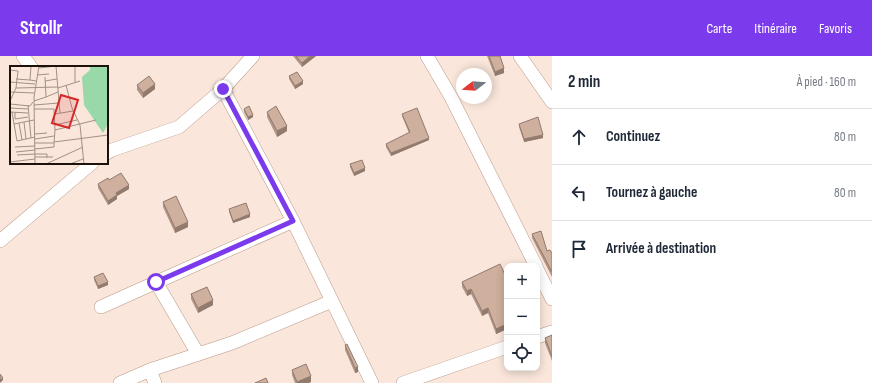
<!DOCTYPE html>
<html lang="fr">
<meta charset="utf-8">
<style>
:root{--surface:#fff;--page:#f2f2f3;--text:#1f2937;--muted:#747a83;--line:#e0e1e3;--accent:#7c3aed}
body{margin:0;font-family:"Sofia Sans Condensed",sans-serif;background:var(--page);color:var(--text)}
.controls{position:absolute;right:12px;bottom:12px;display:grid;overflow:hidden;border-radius:8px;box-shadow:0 2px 10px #0003}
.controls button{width:36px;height:36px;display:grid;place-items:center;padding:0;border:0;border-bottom:1px solid var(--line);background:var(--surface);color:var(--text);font:20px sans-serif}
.compass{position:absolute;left:456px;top:12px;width:36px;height:36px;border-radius:50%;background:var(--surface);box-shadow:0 2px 10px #0003;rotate:253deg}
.stop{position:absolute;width:12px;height:12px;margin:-9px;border:3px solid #7c3aed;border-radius:50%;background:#fff}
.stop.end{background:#7c3aed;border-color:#fff;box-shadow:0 1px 4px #0008}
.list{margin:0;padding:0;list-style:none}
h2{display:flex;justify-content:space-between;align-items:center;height:52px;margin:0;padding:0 16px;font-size:17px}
h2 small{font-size:13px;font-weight:400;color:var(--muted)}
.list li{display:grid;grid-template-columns:26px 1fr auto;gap:12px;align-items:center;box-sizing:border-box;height:56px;padding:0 16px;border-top:1px solid var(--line)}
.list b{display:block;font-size:15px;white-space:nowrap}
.list em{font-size:13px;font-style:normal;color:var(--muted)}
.icon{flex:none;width:22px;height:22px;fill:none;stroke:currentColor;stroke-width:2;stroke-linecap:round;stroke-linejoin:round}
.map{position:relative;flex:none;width:552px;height:327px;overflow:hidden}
header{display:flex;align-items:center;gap:24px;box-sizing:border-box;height:56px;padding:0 20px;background:var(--accent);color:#fff}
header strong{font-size:19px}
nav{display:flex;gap:22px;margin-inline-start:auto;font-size:14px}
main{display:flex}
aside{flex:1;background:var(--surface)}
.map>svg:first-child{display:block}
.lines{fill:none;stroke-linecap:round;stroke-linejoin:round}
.street-casing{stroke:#ba9a89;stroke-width:14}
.street{stroke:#fff;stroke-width:13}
.wall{fill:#b29687}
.shaded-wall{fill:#917a6e}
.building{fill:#cfaf9d;stroke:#917a6e}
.route{stroke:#7c3aed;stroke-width:5}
.inset-road{fill:none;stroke:#a29187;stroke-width:1}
.view{fill:#d62828;fill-opacity:0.15;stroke:#d62828;stroke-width:2}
.inset-edge{fill:none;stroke:#1d120b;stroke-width:2}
</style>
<header>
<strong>Strollr</strong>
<nav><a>Carte</a><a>Itinéraire</a><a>Favoris</a></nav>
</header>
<main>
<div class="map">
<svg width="552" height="327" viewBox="0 0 552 327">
<rect width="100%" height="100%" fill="#fae6da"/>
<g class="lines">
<!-- street casing -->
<g class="street-casing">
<g id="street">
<polyline points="23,0 31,11"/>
<polyline points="427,0 451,41 536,210"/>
<polyline points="520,0 552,46"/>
<polyline points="223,33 293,165 372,327"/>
<polyline points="107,97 112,94 179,71 223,33 253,0"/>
<polyline points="0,185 92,107"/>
<polyline points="537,213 552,243"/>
<polyline points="156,226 198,298"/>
<polyline points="101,251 293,165"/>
<polyline points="537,281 552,276"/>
<polyline points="150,314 155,327"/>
<polyline points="120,327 150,314 232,287 332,245"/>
<polyline points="403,327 507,291"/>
</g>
</g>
<!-- street -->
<use href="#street" class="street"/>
</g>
<!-- wall -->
<g class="wall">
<polygon points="293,0 316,0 302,11"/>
<polygon points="487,0 500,0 504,17 495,20"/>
<polygon points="289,20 303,28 295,33 289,23"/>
<polygon points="137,29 155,33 143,42 137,34"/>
<polygon points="244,53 253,61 248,64 244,56"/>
<polygon points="267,56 287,75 277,81 267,61"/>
<polygon points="402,58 429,84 391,100 386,91 386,88 409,77 402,60"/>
<polygon points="519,68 543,82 524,86 519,71"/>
<polygon points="350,108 365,115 354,120 350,111"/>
<polygon points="109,124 129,133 117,140 117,143 108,149 98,132 98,128"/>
<polygon points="163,146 188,171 175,177 163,151"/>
<polygon points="229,153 250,161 233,167 229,156"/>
<polygon points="532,178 547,195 552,197 552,221 532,182"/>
<polygon points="94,221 108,229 98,233 94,224"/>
<polygon points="507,223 507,273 496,278 488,257 482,260 471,238 467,240 462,231 462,226"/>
<polygon points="191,238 213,249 198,257 191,243"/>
<polygon points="552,279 552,305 545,287 545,282"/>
<polygon points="345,289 358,316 355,317 345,294"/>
<polygon points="292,314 311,326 308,327 295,327 292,319"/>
</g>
<!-- shaded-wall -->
<g class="shaded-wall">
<polygon points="310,0 316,0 302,11 302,7"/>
<polygon points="504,12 504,17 495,20 495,16"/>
<polygon points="303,25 303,28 295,33 295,30"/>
<polygon points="155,28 155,33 143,42 143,37"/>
<polygon points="253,59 253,61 248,64 248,61"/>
<polygon points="287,70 287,75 277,81 277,75"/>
<polygon points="543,79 543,82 524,86 524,83"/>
<polygon points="429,82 429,84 391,100 391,97"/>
<polygon points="365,112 365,115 354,120 354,117"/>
<polygon points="129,129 129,133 117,140 117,143 108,149 108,145 116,137"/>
<polygon points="250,158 250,161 233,167 233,165"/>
<polygon points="188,166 188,171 175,177 175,172"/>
<polygon points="108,226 108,229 98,233 98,230"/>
<polygon points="471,233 471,238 467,240 467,235"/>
<polygon points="213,244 213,249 198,257 198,252"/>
<polygon points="488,252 488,257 482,260 482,255"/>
<polygon points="507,268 507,273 496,278 496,273"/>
<polygon points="358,311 358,316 355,317 355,312"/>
<polygon points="311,320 311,326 308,327 297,327 297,326"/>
<polygon points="3,322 3,324 0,327 0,324"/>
</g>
<!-- building -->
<g class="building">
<polygon points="296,0 310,0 302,7"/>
<polygon points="489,0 500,0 504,12 495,16"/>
<polygon points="297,16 303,25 295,30 289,20"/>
<polygon points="149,20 155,28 143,37 137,29"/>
<polygon points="249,50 253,59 248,61 244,53"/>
<polygon points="276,50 287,70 277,75 267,56"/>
<polygon points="417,52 429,82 391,97 386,88 410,76 402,58"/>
<polygon points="538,61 543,79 524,83 519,68"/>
<polygon points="362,104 365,112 354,117 350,108"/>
<polygon points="121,117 129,129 116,137 117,139 108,145 98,128 108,122 109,124"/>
<polygon points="176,140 188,166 175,172 163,146"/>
<polygon points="246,147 250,158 233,165 229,153"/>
<polygon points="541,175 547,195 550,194 552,197 552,216 532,178"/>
<polygon points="500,208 507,223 507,268 496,273 488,252 482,255 471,233 467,235 462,226"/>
<polygon points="103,217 108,226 98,230 94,221"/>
<polygon points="207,231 213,244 198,252 191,238"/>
<polygon points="552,279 552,300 545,282"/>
<polygon points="347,288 358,311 355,312 345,289"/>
<polygon points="306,308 311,320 297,326 292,314"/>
<polygon points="0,318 3,322 0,324"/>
<polygon points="266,322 268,327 255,327"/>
</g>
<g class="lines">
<!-- route -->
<polyline class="route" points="156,226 293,165 223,33"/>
</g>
<!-- overview -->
<g transform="translate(10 10)">
<rect width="98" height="98" fill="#fae6da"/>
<path d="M 80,0 L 98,0 L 98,58 L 93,67 L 74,39 L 72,11 L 80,4 Z" fill="#99d8a9"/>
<path class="inset-road" d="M 21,0 L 20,14 L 26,15M 46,0 L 50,47M 65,0 L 65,16M 29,2 L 46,0M 0,4 L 8,5 L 6,22M 27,9 L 39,8M 6,13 L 20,14M 35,15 L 47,13M 0,16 L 25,18M 56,19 L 62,42 L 70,59 L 74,98M 48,22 L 70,15M 0,26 L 24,27M 36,31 L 48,26M 0,35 L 6,22 L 48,21M 24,35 L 36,31 L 35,11M 0,38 L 20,40 L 23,36M 18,39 L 21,72M 24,39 L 49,37M 0,42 L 18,43M 24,43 L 44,43 L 45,64 L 86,54M 0,46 L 18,47M 2,46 L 7,75 L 25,71M 5,46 L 5,53 L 18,51M 45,48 L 63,45M 14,56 L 16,73M 9,57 L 12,74M 4,58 L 24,54M 45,59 L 67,54M 25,68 L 37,67M 25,73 L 44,70M 44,76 L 98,69M 25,77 L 44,77 L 45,64M 5,81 L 25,80M 25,83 L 44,81 L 44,77M 6,86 L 25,84M 25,88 L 37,88 L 37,92M 7,89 L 25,88M 25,91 L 43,91M 0,96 L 25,93M 25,98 L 24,31 L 29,0M 36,98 L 73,81M 60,98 L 73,93"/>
<path class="view" d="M 51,29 L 68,34 L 59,62 L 42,57 Z"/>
<rect width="98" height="98" class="inset-edge"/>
</g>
</svg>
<div class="controls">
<button>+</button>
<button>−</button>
<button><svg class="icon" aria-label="locate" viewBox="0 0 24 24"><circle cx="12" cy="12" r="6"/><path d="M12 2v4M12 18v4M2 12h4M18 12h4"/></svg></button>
</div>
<svg class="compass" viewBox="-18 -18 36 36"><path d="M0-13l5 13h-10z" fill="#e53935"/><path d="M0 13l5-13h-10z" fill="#747a83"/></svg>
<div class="stop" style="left:156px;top:226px"></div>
<div class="stop end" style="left:223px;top:33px"></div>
</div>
<aside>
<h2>2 min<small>À pied · 160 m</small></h2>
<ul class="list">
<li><svg class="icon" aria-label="ahead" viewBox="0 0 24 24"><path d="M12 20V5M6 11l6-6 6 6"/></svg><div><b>Continuez</b></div><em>80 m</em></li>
<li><svg class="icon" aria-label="left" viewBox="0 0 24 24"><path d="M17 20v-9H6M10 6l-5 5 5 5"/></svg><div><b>Tournez à gauche</b></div><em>80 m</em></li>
<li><svg class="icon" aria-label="arrive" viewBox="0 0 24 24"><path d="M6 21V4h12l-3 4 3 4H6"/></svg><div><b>Arrivée à destination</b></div></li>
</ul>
</aside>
</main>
